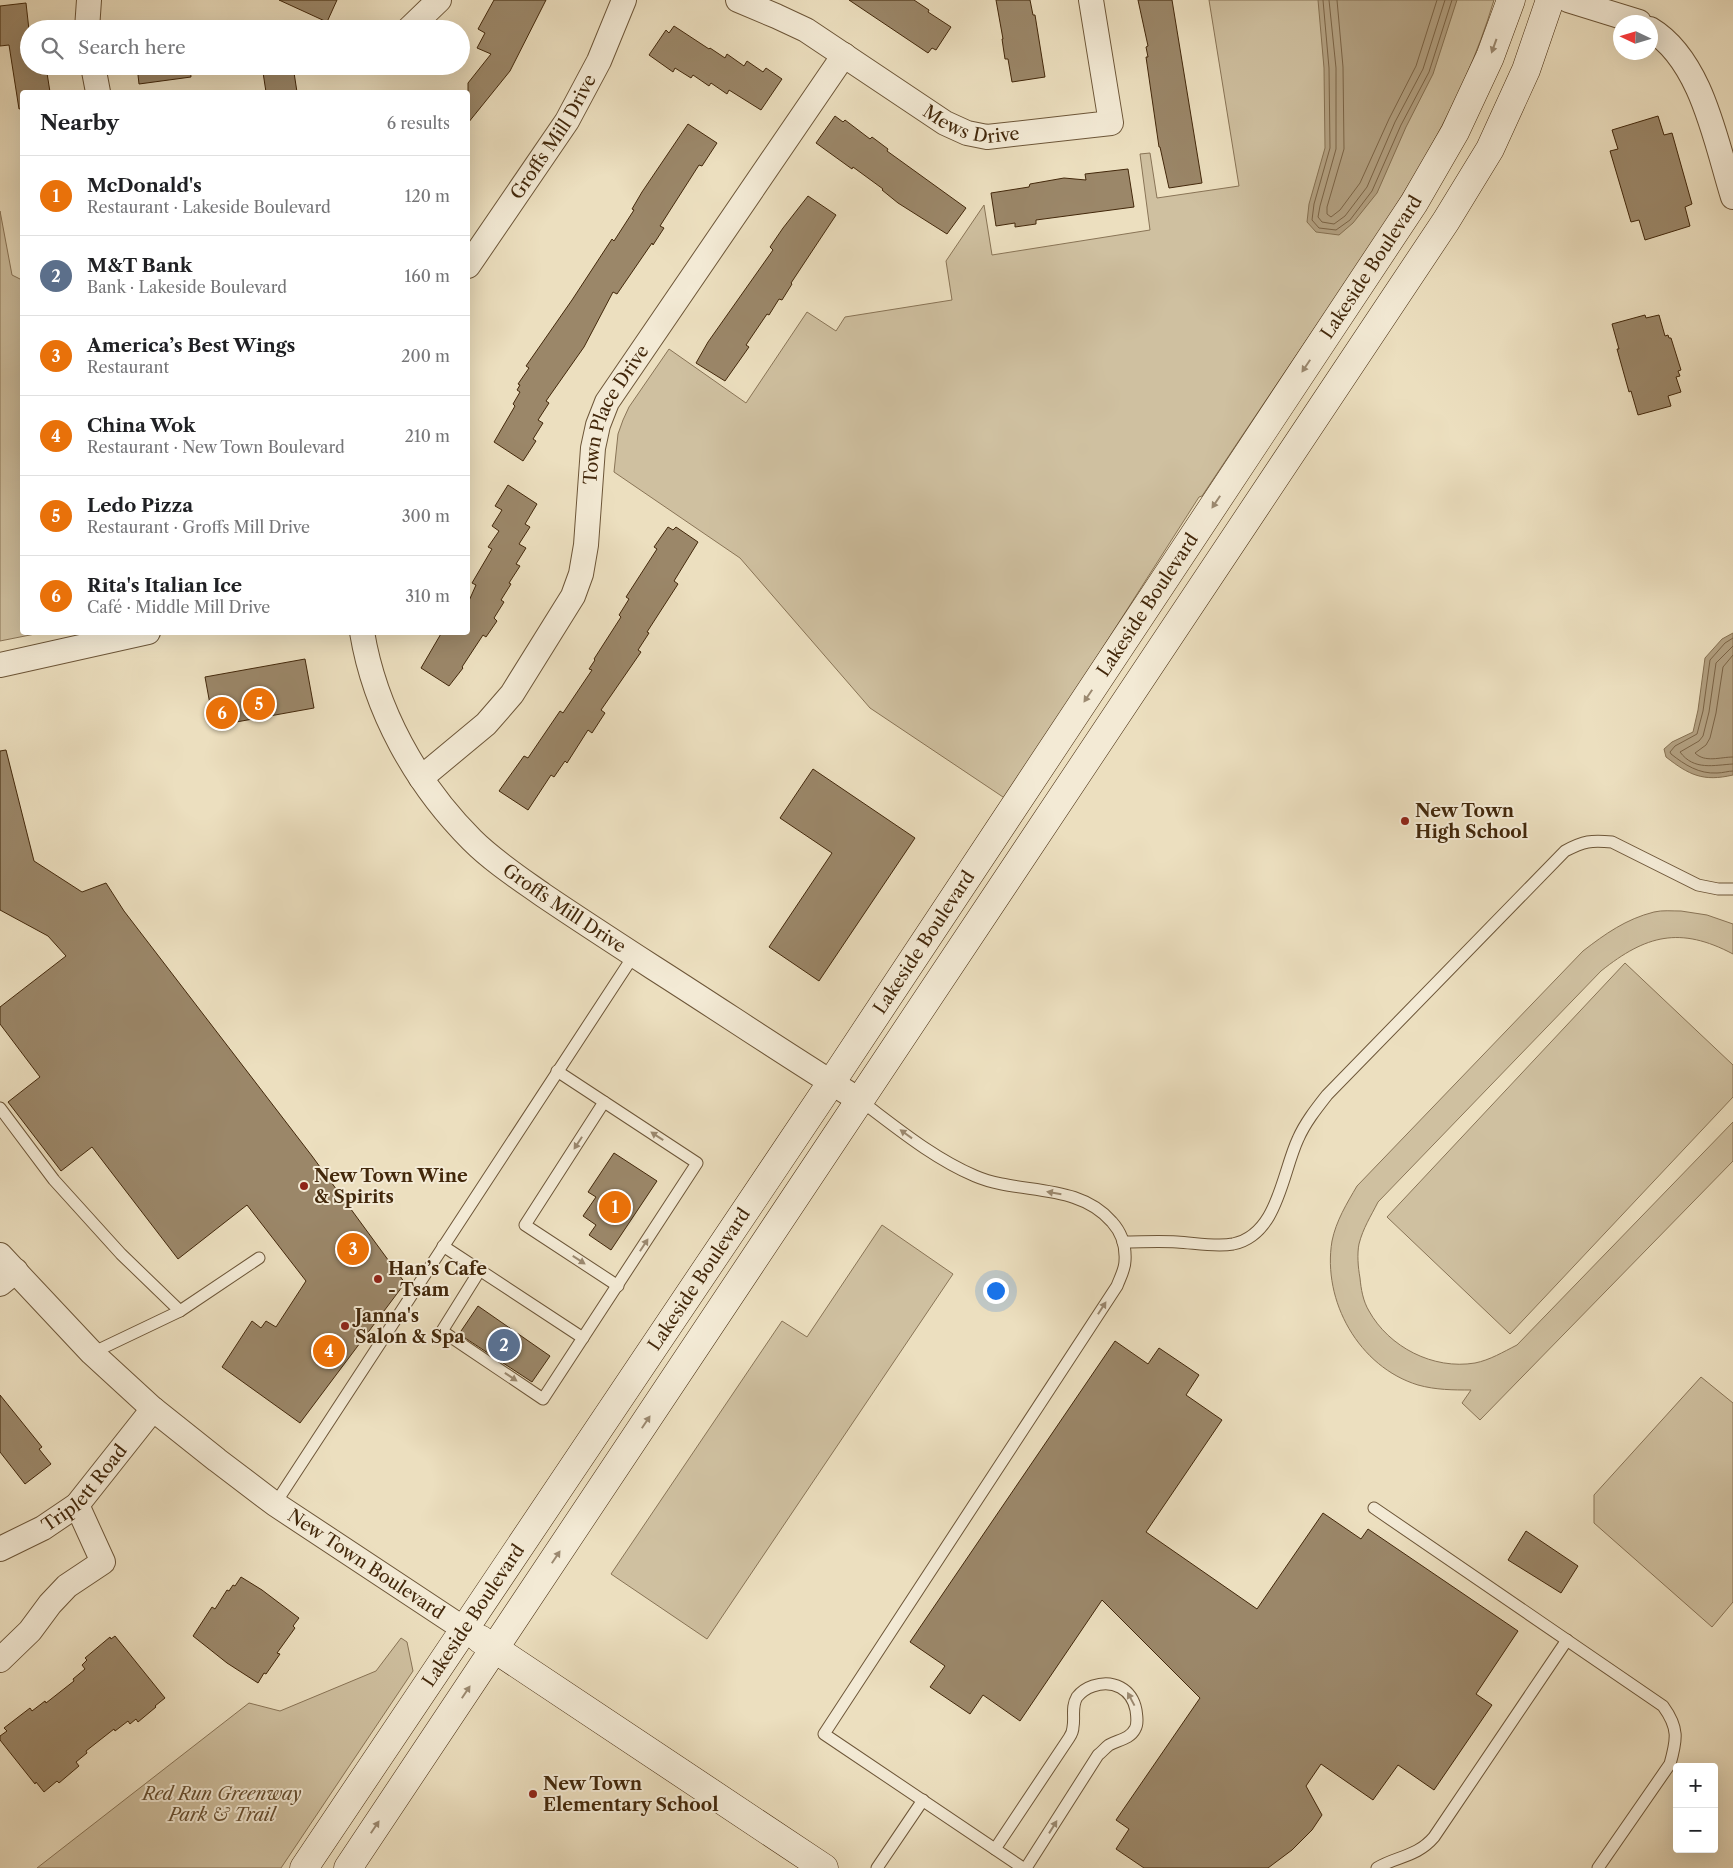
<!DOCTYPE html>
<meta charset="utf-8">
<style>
:root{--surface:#fff;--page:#f2f2f2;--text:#202124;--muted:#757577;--line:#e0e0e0;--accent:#0b8043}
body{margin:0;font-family:"Libre Caslon Text",serif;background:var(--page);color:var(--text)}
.controls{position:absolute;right:15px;bottom:15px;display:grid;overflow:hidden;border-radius:5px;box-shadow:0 5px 20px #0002}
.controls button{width:45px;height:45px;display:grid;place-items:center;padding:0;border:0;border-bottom:1px solid var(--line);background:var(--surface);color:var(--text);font:25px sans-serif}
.compass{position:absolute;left:1613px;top:15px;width:45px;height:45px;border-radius:50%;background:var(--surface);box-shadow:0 5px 20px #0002;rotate:274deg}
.you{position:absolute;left:995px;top:1290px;width:18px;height:18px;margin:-12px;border:4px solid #fff;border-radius:50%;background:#1a73e8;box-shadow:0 0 0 8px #1a73e833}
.badge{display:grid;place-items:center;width:32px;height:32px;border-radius:50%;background:var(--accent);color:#fff;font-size:16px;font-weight:700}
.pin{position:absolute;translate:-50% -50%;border:2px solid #fff;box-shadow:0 1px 5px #0006}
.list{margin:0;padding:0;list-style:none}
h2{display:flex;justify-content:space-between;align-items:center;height:65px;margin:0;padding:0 20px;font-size:21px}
h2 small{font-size:16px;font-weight:400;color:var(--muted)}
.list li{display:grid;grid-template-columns:32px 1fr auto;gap:15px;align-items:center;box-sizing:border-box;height:80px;padding:0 20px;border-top:1px solid var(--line)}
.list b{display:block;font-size:19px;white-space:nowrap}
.list p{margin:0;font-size:16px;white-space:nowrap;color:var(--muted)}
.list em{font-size:16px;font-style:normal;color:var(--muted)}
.icon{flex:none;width:28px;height:28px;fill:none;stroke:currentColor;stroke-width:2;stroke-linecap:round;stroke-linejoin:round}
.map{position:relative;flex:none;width:1733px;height:1868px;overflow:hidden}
.search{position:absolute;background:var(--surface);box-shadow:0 5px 20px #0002;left:20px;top:20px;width:450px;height:55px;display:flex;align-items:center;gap:12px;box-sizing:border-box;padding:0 18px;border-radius:28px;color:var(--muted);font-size:19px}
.panel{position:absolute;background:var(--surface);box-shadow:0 5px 20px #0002;left:20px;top:90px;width:450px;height:545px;border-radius:5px}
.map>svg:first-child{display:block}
.green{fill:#cfc0a0;stroke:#897456}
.water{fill:#b3a182;stroke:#867152}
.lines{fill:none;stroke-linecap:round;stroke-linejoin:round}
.shore{stroke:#7b6446;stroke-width:1}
.building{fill:#9b8769;stroke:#43280b}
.lane-casing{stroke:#6d5638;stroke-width:13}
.street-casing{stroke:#6d5638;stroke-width:26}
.secondary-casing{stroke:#43280b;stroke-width:29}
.lane{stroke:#f3ead5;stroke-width:11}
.street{stroke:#f3ead5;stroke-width:24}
.secondary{stroke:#f3ead5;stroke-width:28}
.oneway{fill:#9b8970}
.poi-dot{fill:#8f2418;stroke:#f3ead5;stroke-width:2}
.labels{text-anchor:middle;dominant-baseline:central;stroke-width:4;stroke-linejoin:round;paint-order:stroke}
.street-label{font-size:18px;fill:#43280b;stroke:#f3ead5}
.poi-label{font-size:18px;font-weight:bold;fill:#43280b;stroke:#f3ead5;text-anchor:start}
.park-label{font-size:18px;font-style:italic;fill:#664e30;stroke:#f3ead5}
</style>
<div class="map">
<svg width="1733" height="1868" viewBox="0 0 1733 1868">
<rect width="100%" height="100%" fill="#ecdfbf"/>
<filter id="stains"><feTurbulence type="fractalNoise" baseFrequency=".004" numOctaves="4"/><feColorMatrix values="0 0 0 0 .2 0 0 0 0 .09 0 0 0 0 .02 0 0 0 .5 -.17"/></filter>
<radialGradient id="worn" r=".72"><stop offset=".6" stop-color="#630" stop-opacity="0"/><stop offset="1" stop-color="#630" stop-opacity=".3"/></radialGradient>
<!-- green -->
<g class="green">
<path d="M 1209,0 L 1494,0 C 1462,108 1401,200 1339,292 C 1293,360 1247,428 1202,496 L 1199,497 L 1006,799 L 870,708 L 740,558 L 614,472 L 618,434 L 623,420 L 629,407 L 669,349 L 746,403 L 807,312 L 836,331 L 845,317 L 952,300 L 946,261 L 984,205 L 992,255 L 1150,230 L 1140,154 L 1150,153 L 1157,198 L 1239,186 Z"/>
<polygon points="0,211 12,275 22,280 22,632 40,633 0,641"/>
<path d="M 1681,911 L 1707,915 L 1733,924 L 1733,954 C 1680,926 1646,935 1601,971 L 1378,1202 C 1371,1216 1363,1228 1359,1244 C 1357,1254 1358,1267 1360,1278 C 1361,1289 1363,1301 1369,1311 C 1389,1347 1433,1370 1475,1363 C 1490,1360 1503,1352 1517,1345 L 1733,1122 L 1733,1161 L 1480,1420 L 1462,1403 L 1471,1390 C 1453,1390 1436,1390 1418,1385 C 1359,1367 1322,1301 1332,1241 C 1336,1221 1347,1203 1357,1186 L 1583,951 C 1605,934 1626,919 1654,912 C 1662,910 1672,911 1681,911 Z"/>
<polygon points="1625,963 1733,1065 1733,1097 1510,1334 1387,1217"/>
<polygon points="882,1225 953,1274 707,1639 611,1574 782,1321 807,1337"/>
<polygon points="1701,1377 1733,1403 1733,1602 1712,1627 1594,1523 1594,1495"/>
<polygon points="401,1638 407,1642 413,1671 281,1868 37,1868 249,1703 280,1711 376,1671"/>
</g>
<!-- water -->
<g class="water">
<polygon points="1318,0 1457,0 1433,74 1406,127 1377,193 1353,223 1339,235 1316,232 1307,222 1309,204 1325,148 1324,68"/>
<path d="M 1733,633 L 1733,775 C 1703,782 1689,775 1666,757 L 1664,749 L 1672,742 L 1693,732 L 1698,710 L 1705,658 L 1722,639 Z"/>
</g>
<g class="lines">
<!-- shore -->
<g class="shore">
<polyline points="1323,0 1329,68 1330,148 1314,204 1312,220 1319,228 1336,230 1350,220 1372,191 1401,125 1429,72 1452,0"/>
<polyline points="1329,0 1336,68 1336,149 1320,206 1318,217 1322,222 1334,224 1345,216 1367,187 1395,122 1423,69 1445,0"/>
<polyline points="1337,0 1343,67 1344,149 1327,207 1327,214 1331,217 1340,210 1360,183 1389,119 1416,66 1437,0"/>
<path d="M 1733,638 L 1725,643 L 1710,660 L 1703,711 L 1697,734 L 1675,746 L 1670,752 L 1671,754 C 1685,765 1699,774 1717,773 C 1723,773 1728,771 1733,771"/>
<path d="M 1733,646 L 1716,663 L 1709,712 L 1703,736 L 1699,741 L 1680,752 C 1694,771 1714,765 1733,764"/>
<path d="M 1733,655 L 1723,667 L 1716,713 L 1710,738 L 1706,745 L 1695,753 C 1705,763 1720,757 1733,757"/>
</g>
</g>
<!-- building -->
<g class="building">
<polygon points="279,0 337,0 327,22"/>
<polygon points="494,0 546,0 510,71 468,123 468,83 491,54 477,48 485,33 478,29"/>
<polygon points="849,0 914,0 929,10 928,12 951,27 936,50 932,48 928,53"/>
<polygon points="996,0 1030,0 1033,15 1035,15 1045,77 1012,82 1008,59 1005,59 1002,39 1003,39"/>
<polygon points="1138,0 1172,0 1202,183 1169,188 1160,147 1159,147 1146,57 1148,57 1146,47 1148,46"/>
<polygon points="26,3 29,30 29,66 42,66 43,73 47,73 50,92 22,92 22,108 19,109 9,45 0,46 0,6"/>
<polygon points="674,26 709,49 710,48 725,58 727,54 744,66 747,61 763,72 766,68 782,79 761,110 729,90 727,94 711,83 709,86 693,75 691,78 675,68 673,72 649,55 666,30 669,33"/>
<polygon points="137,66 190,66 191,77 139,84"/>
<polygon points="262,66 293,66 297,92 266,92"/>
<polygon points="835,116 843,122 845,120 870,139 872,137 888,149 887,151 966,208 947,234 898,203 882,190 883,189 853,167 852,169 816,143"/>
<polygon points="1658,116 1664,135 1672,133 1692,204 1685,207 1690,226 1645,240 1639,220 1631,222 1610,151 1618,149 1612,130"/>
<polygon points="688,124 717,143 702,166 699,165 660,226 664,228 653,245 652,243 617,294 613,292 584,347 546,401 549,403 538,420 543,423 533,439 536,441 523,461 494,442 515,406 513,404 520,392 517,390 520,385 518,384 529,368 526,366 572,300 612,239 614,241 634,210 632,209 642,192"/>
<polygon points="1128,169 1134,207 1036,220 1036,224 1015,227 1015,223 996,226 991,193 1029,187 1030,184 1064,178 1086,180 1085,174"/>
<polygon points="808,196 836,215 791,283 792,284 782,300 779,299 769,315 767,314 746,345 749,347 725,381 696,363 708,342 773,250 770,247 783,228"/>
<polygon points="1645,315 1646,318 1659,315 1665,336 1668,335 1669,338 1671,338 1681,370 1678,371 1680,376 1676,377 1681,392 1668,396 1671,406 1638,415 1631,391 1629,392 1617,349 1619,349 1612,324"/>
<polygon points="508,485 537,504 525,524 530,527 519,544 526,548 516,564 520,566 509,583 511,584 501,600 504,602 494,618 497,621 486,637 483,635 462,667 463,668 449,686 421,668 442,632 468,632 468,603 476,585 472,583 492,549 488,547 499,531 492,526 502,510 495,506"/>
<polygon points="668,527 673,530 676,527 698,542 674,581 678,584 647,632 649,633 638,650 641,652 601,710 605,713 592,733 588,730 567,763 565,761 554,777 551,775 528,810 499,791 524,756 528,758 560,711 563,713 592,670 589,669 595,660 594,659 621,617 619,615 629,599 626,597 657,549 654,547"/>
<polygon points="305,659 314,708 214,726 205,677"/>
<polygon points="6,750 34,861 82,892 106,883 124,911 312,1156 405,1283 300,1423 222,1367 252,1321 261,1328 266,1321 276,1327 306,1281 247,1205 178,1259 92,1147 61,1171 8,1102 40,1077 0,1024 0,1007 66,956 48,936 0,910 0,751"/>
<polygon points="813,769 915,838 819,981 769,947 832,853 780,818"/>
<polygon points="614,1153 657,1181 611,1250 589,1235 596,1225 583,1216 596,1197 588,1192"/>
<polygon points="478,1306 550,1356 532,1382 459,1334"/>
<polygon points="1115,1341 1148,1364 1159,1348 1199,1375 1186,1395 1222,1420 1146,1532 1257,1609 1323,1513 1361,1539 1368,1529 1518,1631 1476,1694 1492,1705 1434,1790 1398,1765 1373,1800 1321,1764 1306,1786 1322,1815 1312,1830 1292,1850 1268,1868 1144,1868 1116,1849 1129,1829 1116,1820 1200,1698 1102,1600 1020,1721 983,1695 970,1714 930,1687 945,1666 910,1642"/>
<polygon points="0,1395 42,1447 39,1449 51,1464 25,1484 0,1452"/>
<polygon points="1526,1531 1578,1566 1561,1593 1508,1560"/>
<polygon points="241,1577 262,1590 299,1618 293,1626 295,1628 277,1653 280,1654 266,1674 264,1673 258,1683 227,1663 193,1636 212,1607 215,1609 227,1590 229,1591 233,1585 235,1586"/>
<polygon points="115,1636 165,1698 155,1706 156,1707 138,1722 136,1719 130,1724 128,1721 115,1731 114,1729 86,1751 87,1753 76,1762 79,1766 59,1783 57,1781 44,1792 36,1782 35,1784 0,1740 0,1736 7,1731 4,1728 30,1708 32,1711 45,1701 46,1703 74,1681 73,1679 85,1669 82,1665 87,1660 85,1658 110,1637 111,1639"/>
</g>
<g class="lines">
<!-- lane casing -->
<g class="lane-casing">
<g id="lane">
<path d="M 861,1101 C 897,1128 933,1158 975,1176 C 1019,1195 1078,1182 1112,1222 C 1121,1232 1126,1246 1125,1261 C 1125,1269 1120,1278 1117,1286 L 824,1734 L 1023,1868"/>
<polyline points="604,1102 525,1225 618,1286"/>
<polyline points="0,1108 54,1180 121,1254 180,1311"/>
<path d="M 1123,1242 C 1141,1242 1159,1241 1177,1242 C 1195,1243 1216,1247 1233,1244 C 1278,1235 1282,1173 1298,1139 C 1305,1123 1316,1109 1327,1095 L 1565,851 C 1584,841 1591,840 1612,842 L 1698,885 L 1718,889 L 1733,889"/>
<polyline points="443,1246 583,1338"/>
<polyline points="480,1270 442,1331 543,1399 697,1163 557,1071"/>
<polyline points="92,1353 180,1311 259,1258"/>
<polyline points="275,1504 634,955"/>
<path d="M 1374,1508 L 1663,1706 C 1679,1728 1677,1739 1670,1764 L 1598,1868"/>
<path d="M 995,1849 L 1069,1738 C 1071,1735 1073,1731 1073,1727 C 1075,1717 1071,1707 1077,1697 C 1081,1692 1087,1688 1093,1686 C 1113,1679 1132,1689 1136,1710 C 1137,1717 1138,1724 1135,1729 C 1130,1739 1118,1740 1109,1745 C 1105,1748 1102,1752 1098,1755 L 1026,1868"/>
<polyline points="877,1868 923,1800"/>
<path d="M 1377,1868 C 1397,1856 1417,1857 1434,1837 L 1567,1640"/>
</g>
</g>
<!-- street casing -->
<g class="street-casing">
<g id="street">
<path id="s1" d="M 738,0 L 776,16 L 806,30 L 945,123 L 967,133 L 987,137 L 1111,123 L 1091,0"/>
<polyline points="1568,0 1639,22"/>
<polyline points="87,29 89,0"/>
<polyline points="409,29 439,0"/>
<path d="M 1650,29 C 1702,60 1716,143 1733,197"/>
<polyline points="93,66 98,92"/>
<path id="s2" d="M 468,266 L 567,121 L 599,61 L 624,0"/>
<path id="s3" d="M 362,632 C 375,710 416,784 472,840 C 493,861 519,878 543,895 C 580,920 617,944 654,968 C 723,1012 791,1058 861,1101"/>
<polyline points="0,665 148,632"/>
<path id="s4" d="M 421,778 L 486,724 L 512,694 L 573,596 L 581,574 L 586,545 L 593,448 L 598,425 L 607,402 L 844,55"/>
<path id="s5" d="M 0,1255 L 92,1353 L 153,1409 L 217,1460 L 275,1504 L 464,1629"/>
<polyline points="0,1284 16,1271"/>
<path id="s6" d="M 0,1549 L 43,1528 L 77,1505 L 153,1409"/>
<polyline points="0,1660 30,1631 50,1604 67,1586 103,1562 77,1505"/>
</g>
</g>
<!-- secondary casing -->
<g class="secondary-casing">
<g id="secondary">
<polyline points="480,1639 824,1868"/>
<path id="s7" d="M 304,1868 L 831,1083 L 1414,203 L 1455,132 L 1490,57 L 1511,0"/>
<polyline points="348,1868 1446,221 1490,149 1526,70 1550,0"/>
</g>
</g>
<!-- lane -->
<use href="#lane" class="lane"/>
<!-- street -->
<use href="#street" class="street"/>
<!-- secondary -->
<use href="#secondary" class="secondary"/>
</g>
<!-- one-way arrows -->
<defs><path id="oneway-solid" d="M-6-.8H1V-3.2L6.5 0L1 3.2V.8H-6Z" transform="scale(1.25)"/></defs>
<g class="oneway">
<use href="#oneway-solid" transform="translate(1494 46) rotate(110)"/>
<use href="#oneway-solid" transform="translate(1306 366) rotate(124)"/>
<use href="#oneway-solid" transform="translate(1216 502) rotate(124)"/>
<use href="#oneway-solid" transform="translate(1088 696) rotate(124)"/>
<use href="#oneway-solid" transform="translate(906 1134) rotate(-144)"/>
<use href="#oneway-solid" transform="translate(657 1136) rotate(-147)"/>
<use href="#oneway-solid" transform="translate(578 1143) rotate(123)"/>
<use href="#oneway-solid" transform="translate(1054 1193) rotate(-170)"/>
<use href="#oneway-solid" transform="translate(644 1245) rotate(-57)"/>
<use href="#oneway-solid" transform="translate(579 1260) rotate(33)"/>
<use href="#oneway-solid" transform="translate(1102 1308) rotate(-57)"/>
<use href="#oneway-solid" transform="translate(511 1377) rotate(34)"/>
<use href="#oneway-solid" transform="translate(646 1422) rotate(-56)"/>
<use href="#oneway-solid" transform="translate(556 1557) rotate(-56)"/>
<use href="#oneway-solid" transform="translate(466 1692) rotate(-56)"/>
<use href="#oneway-solid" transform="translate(1131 1699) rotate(-118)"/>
<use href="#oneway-solid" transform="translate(375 1827) rotate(-56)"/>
<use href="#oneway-solid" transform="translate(1053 1827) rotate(-58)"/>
</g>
<!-- markers -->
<g class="poi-dot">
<circle cx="1405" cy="821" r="5"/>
<circle cx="304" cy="1186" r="5"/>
<circle cx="378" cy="1279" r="5"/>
<circle cx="345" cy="1326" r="5"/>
<circle cx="533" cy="1794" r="5"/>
</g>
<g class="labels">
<!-- street labels -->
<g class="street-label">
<text stroke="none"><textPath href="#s1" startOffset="268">Mews Drive</textPath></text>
<text stroke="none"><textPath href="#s2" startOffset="155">Groffs Mill Drive</textPath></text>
<text stroke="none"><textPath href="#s7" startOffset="1924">Lakeside Boulevard</textPath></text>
<text stroke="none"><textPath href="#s4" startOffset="429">Town Place Drive</textPath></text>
<text stroke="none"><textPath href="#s7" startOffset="1519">Lakeside Boulevard</textPath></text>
<text stroke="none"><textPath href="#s3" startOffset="354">Groffs Mill Drive</textPath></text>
<text stroke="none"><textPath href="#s7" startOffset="1114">Lakeside Boulevard</textPath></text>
<text stroke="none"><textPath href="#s7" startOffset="709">Lakeside Boulevard</textPath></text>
<text stroke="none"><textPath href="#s6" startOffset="106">Triplett Road</textPath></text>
<text stroke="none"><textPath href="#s5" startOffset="481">New Town Boulevard</textPath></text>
<text stroke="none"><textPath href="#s7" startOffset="304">Lakeside Boulevard</textPath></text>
</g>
<!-- poi labels -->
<g class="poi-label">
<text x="1415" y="811">New Town<tspan x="1415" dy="21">High School</tspan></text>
<text x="314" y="1176">New Town Wine<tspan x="314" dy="21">&amp; Spirits</tspan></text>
<text x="388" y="1269">Han’s Cafe<tspan x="388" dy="21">- Tsam</tspan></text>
<text x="355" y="1316">Janna's<tspan x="355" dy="21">Salon &amp; Spa</tspan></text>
<text x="543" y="1784">New Town<tspan x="543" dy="21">Elementary School</tspan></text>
</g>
<!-- park labels -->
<g class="park-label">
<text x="222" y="1794">Red Run Greenway<tspan x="222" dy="21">Park &amp; Trail</tspan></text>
</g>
</g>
<rect width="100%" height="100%" filter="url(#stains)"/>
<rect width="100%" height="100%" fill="url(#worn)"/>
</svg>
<div class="controls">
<button>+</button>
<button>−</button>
</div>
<svg class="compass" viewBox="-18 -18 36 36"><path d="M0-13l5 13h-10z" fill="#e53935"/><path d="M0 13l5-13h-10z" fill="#757577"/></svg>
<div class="you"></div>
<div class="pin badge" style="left:615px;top:1207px;background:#e8710a">1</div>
<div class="pin badge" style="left:504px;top:1345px;background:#5c6f8a">2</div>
<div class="pin badge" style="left:353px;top:1249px;background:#e8710a">3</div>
<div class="pin badge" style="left:329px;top:1351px;background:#e8710a">4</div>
<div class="pin badge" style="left:259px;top:704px;background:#e8710a">5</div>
<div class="pin badge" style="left:222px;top:713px;background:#e8710a">6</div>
<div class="search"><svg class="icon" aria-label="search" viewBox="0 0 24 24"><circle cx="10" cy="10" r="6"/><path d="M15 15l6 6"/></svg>Search here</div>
<section class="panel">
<h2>Nearby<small>6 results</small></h2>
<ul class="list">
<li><span class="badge" style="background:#e8710a">1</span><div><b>McDonald's</b><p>Restaurant · Lakeside Boulevard</p></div><em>120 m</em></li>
<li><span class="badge" style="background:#5c6f8a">2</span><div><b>M&amp;T Bank</b><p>Bank · Lakeside Boulevard</p></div><em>160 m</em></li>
<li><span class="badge" style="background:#e8710a">3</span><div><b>America’s Best Wings</b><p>Restaurant</p></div><em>200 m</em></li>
<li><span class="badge" style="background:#e8710a">4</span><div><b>China Wok</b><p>Restaurant · New Town Boulevard</p></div><em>210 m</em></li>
<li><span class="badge" style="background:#e8710a">5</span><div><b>Ledo Pizza</b><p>Restaurant · Groffs Mill Drive</p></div><em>300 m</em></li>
<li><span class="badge" style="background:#e8710a">6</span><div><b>Rita's Italian Ice</b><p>Café · Middle Mill Drive</p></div><em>310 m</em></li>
</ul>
</section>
</div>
